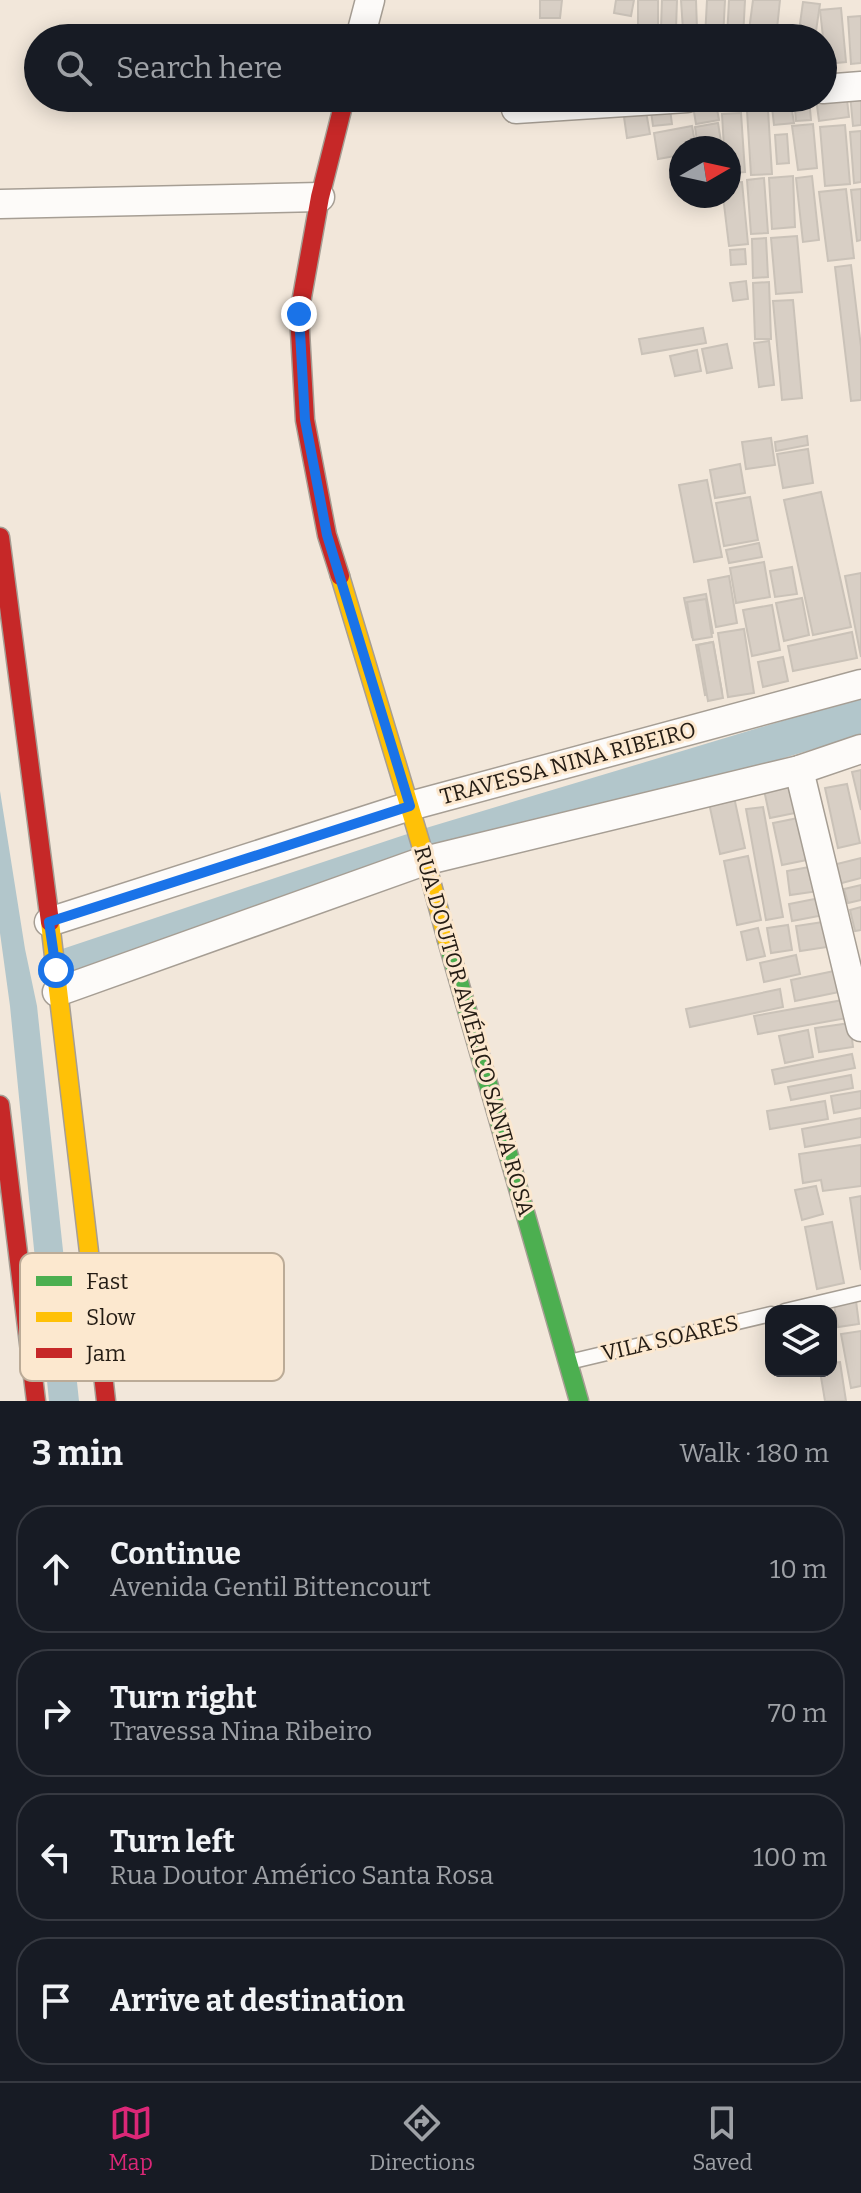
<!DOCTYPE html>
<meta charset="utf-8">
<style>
:root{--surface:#171b24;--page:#242831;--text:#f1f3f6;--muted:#9ea1a6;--line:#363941;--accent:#db2777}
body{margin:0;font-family:Bitter,serif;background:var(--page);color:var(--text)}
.controls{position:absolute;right:24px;bottom:24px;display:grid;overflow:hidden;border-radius:16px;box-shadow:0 4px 20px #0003}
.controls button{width:72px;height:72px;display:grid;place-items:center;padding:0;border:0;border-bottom:2px solid var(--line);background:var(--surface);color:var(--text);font:40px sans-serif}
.compass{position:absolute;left:669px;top:136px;width:72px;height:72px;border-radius:50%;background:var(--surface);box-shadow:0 4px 20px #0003;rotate:81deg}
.stop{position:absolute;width:24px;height:24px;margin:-18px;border:6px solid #1a73e8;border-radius:50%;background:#fff}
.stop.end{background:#1a73e8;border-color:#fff;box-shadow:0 2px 8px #0008}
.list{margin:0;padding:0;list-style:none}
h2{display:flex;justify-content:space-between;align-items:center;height:104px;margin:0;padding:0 32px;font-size:34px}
h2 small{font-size:26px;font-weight:400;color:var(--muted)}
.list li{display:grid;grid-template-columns:52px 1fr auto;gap:24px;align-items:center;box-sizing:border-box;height:128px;margin:0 16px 16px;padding:0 16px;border:2px solid var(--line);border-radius:32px}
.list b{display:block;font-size:30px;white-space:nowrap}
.list p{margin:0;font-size:26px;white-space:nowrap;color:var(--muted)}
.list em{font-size:26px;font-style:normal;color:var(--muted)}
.icon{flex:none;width:44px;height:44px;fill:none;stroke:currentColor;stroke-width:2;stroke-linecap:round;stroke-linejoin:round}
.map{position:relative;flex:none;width:861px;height:1401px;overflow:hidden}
.search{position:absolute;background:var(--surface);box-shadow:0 4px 20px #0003;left:24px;right:24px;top:24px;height:88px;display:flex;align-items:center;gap:20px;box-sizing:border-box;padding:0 28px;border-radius:44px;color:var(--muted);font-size:30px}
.sheet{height:680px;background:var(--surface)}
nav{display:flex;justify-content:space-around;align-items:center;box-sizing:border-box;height:112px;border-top:2px solid var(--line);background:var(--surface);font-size:22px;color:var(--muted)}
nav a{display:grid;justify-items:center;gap:4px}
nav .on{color:var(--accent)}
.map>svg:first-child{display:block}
.water{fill:#b2c6cb}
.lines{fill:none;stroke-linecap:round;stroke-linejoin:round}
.canal{stroke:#b2c6cb;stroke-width:36}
.building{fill:#d8cfc5;stroke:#cac2b8;stroke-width:2}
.lane-casing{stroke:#a69e94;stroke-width:17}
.street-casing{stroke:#a69e94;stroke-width:31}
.fast-casing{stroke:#a69e94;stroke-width:21}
.slow-casing{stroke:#a69e94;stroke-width:21}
.jam-casing{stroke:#a69e94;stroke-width:21}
.lane{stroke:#fdfbf9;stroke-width:14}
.street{stroke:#fdfbf9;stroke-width:28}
.fast{stroke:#4caf50;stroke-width:18}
.slow{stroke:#ffc107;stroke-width:18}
.jam{stroke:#c62828;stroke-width:18}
.route{stroke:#1a73e8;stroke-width:10}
.labels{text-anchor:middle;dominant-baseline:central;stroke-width:6;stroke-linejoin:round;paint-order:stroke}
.street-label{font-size:22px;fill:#241c14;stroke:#fce8cf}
.key{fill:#fce8cf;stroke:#bbab97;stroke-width:2}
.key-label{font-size:22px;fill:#241c14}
</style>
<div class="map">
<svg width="861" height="1401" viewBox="0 0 861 1401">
<rect width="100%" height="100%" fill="#f2e7da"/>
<!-- water -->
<polygon class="water" points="0,791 25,949 37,1006 79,1401 49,1401 10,1006 0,933"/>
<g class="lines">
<!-- canal -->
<polyline class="canal" points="56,970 422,848 861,716"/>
</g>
<!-- building -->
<g class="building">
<polygon points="540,0 562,0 560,18 540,18"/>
<polygon points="616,0 634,0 631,16 614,13"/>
<rect x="638" y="0" width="20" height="28"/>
<polygon points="662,0 677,0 676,29 661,28"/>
<polygon points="681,0 696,0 697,29 683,30"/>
<polygon points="707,0 725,0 723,38 705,38"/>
<polygon points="729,0 745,0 743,38 727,38"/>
<polygon points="753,0 780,0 776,38 748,38"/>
<polygon points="803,2 820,4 815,38 798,38"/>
<polygon points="841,8 846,62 826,64 820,10"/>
<polygon points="861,16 861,63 851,64 848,17"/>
<polygon points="846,91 849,117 819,121 816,98"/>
<polygon points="861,93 861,125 853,126 850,94"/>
<polygon points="715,98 719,120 696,124 692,100"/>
<polygon points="743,98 743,108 721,109 720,99"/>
<polygon points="771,98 790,98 794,123 774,125"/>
<polygon points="794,98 809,98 811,120 796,121"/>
<polygon points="669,102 672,124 653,126 650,104"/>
<polygon points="645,106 650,134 627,138 623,110"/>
<polygon points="768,110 772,174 751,175 747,111"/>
<polygon points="741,113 745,172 729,173 729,148 724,148 722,114"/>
<polygon points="718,123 722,148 698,148 695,127"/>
<polygon points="813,124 817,168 798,170 792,126"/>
<polygon points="845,125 850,184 825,186 820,127"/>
<polygon points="692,126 696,148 681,148 681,155 658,159 654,133"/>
<polygon points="861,131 861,182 854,183 850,132"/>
<polygon points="787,134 789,163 777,164 775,135"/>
<polygon points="793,176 795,227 772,229 769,178"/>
<polygon points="812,176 819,240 803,242 796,178"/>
<polygon points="764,178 768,233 751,234 747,180"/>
<polygon points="742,182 748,244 729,246 723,196 729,196 729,183"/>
<polygon points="846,189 854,258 828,261 819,192"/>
<polygon points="861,189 861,240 857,241 851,190"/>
<polygon points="797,236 802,292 776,294 771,238"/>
<polygon points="766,238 768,277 753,278 752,239"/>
<polygon points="745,249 746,264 731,265 730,250"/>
<polygon points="851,265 861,347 861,400 851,401 835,267"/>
<polygon points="746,281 748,299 733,301 730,283"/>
<polygon points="769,282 771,339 755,339 753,283"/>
<polygon points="793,300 802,398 782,400 773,301"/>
<polygon points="703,328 706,343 642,354 639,339"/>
<polygon points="769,341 774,385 759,387 754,343"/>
<polygon points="727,344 732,368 707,373 702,349"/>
<polygon points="697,350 701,371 675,376 670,356"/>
<polygon points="807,436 808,445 776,451 775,442"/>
<polygon points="771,438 775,465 746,469 742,442"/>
<polygon points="808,449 813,483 783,488 777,454"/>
<polygon points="740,464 745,493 715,498 710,470"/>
<polygon points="707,480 722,557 694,562 679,485"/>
<polygon points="821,492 851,627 813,635 784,500"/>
<polygon points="750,497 758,540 724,546 716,503"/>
<polygon points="759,543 762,557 729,563 726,550"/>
<polygon points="764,562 770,597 736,603 730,568"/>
<polygon points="792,567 797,594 775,597 770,571"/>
<polygon points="861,573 861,657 845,576"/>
<polygon points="729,576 737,623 716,627 708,580"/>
<polygon points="706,594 713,633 692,637 684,598"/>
<polygon points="802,598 809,635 784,641 776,603"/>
<polygon points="706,599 712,637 693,640 687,602"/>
<polygon points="772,605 780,650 752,656 743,610"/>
<polygon points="744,629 754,693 728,697 718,633"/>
<polygon points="852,632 857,658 793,671 788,646"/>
<polygon points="713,642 722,692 705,695 696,645"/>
<polygon points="713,642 723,698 708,701 698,645"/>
<polygon points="783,657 788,681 763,687 758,662"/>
<polygon points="861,770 861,810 852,772"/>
<polygon points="794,784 800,812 770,818 764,790"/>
<polygon points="847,784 860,843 838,848 825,788"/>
<polygon points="734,797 745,848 720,854 709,803"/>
<polygon points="763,807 783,917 766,920 746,809"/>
<polygon points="803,817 812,859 782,865 773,823"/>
<polygon points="748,856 761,920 737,925 724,861"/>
<polygon points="861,858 861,878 838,884 833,865"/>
<polygon points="815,866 819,891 790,895 787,871"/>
<polygon points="861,885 861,900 848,903 844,889"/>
<polygon points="820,898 824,915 792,921 789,904"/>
<polygon points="861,907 861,930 855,931 850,910"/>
<polygon points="830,921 834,946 800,951 796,926"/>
<polygon points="788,925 792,950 771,953 767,928"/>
<polygon points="758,928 765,956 747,960 741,932"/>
<polygon points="796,955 800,974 764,982 760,963"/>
<polygon points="839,970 844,991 795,1001 791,980"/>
<polygon points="780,989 783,1007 690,1027 686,1009"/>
<polygon points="843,1000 847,1018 758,1034 754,1016"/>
<polygon points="850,1023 853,1047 819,1052 815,1028"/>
<polygon points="808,1030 813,1057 785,1063 779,1036"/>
<polygon points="852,1054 855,1068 775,1084 772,1070"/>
<polygon points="851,1075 853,1088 791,1100 788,1087"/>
<polygon points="861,1091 861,1108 834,1113 831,1096"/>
<polygon points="825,1101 828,1119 770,1129 767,1111"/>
<polygon points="861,1118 861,1137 805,1147 802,1129"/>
<polygon points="861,1145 861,1186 823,1191 821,1180 803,1183 799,1154"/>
<polygon points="816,1186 823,1214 802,1220 795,1190"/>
<polygon points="861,1196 861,1270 850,1198"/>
<polygon points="832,1222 844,1283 817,1289 805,1227"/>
<polygon points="856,1301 859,1324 838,1327 834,1305"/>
<polygon points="861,1331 861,1386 851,1388 841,1334"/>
<polygon points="840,1362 846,1401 825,1401 820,1371 831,1371 831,1363"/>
</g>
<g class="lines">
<!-- lane casing -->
<g class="lane-casing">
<g id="lane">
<polyline points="785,1311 861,1293"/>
<polyline points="569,1362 771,1314"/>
</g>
</g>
<!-- street casing -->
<g class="street-casing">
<g id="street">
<polyline points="360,38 370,0"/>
<polyline points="823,89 861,86"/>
<polyline points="516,109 687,98"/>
<polyline points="0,204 320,197"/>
<polyline points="799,770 861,1027"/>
<polyline points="49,922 410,806 861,684"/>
<polyline points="57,992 424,861 799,770 861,749"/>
</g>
</g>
<!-- fast casing -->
<g class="fast-casing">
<polyline id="fast" points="447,940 579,1401"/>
</g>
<!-- slow casing -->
<g class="slow-casing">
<g id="slow">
<polyline points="340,576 422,848 447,940"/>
<polyline points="50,922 93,1286"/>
</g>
</g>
<!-- jam casing -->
<g class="jam-casing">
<g id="jam">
<polyline points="0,537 50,922"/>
<polyline points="340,576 327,535 305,420 299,314 320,197 345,98"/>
<polyline points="0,1105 36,1401"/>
<polyline points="93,1286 106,1401"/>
</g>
</g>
<!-- lane -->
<use href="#lane" class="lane"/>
<!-- street -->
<use href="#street" class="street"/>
<!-- fast -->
<use href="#fast" class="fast"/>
<!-- slow -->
<use href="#slow" class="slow"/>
<!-- jam -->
<use href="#jam" class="jam"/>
</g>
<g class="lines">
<!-- route -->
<polyline class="route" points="56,970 49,922 410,806 327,535 305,420 299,314"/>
</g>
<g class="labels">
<!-- street labels -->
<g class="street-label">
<text transform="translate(568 763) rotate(-15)">TRAVESSA NINA RIBEIRO</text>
<text transform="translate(474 1031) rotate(74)">RUA DOUTOR AMÉRICO SANTA ROSA</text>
<text transform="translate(670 1338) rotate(-13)">VILA SOARES</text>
</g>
</g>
<!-- legend -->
<rect x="20" y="1253" width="264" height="128" rx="12" class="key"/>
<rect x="36" y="1276" width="36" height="10" fill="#4caf50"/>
<rect x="36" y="1312" width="36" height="10" fill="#ffc107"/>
<rect x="36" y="1348" width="36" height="10" fill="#c62828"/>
<g class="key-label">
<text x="86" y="1289">Fast</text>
<text x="86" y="1325">Slow</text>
<text x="86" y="1361">Jam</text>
</g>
</svg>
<div class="controls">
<button><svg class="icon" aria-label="layers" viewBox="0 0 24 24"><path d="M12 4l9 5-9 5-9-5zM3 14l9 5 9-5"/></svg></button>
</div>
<svg class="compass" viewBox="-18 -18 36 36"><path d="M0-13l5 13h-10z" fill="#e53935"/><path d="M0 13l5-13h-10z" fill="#9ea1a6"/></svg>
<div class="stop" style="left:56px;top:970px"></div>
<div class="stop end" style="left:299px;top:314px"></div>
<div class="search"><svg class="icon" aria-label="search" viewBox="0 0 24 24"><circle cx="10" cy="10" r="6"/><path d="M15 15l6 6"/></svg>Search here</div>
</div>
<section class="sheet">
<h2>3 min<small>Walk · 180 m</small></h2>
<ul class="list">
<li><svg class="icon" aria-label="ahead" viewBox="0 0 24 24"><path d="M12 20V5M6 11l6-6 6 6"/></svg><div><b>Continue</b><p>Avenida Gentil Bittencourt</p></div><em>10 m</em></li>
<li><svg class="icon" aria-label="right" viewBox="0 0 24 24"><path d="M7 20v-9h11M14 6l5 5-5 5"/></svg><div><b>Turn right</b><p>Travessa Nina Ribeiro</p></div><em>70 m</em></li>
<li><svg class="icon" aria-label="left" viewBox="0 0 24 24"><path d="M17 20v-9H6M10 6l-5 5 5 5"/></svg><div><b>Turn left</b><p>Rua Doutor Américo Santa Rosa</p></div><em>100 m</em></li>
<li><svg class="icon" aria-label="arrive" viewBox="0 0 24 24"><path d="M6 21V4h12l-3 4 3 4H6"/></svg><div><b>Arrive at destination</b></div></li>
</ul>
</section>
<nav>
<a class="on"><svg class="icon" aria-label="map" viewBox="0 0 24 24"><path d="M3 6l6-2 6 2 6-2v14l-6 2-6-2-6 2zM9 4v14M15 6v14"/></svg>Map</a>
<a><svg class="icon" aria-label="directions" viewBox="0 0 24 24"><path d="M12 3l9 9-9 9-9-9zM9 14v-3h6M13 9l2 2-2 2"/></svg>Directions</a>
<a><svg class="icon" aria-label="saved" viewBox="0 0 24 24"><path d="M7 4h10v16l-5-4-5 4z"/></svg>Saved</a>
</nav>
